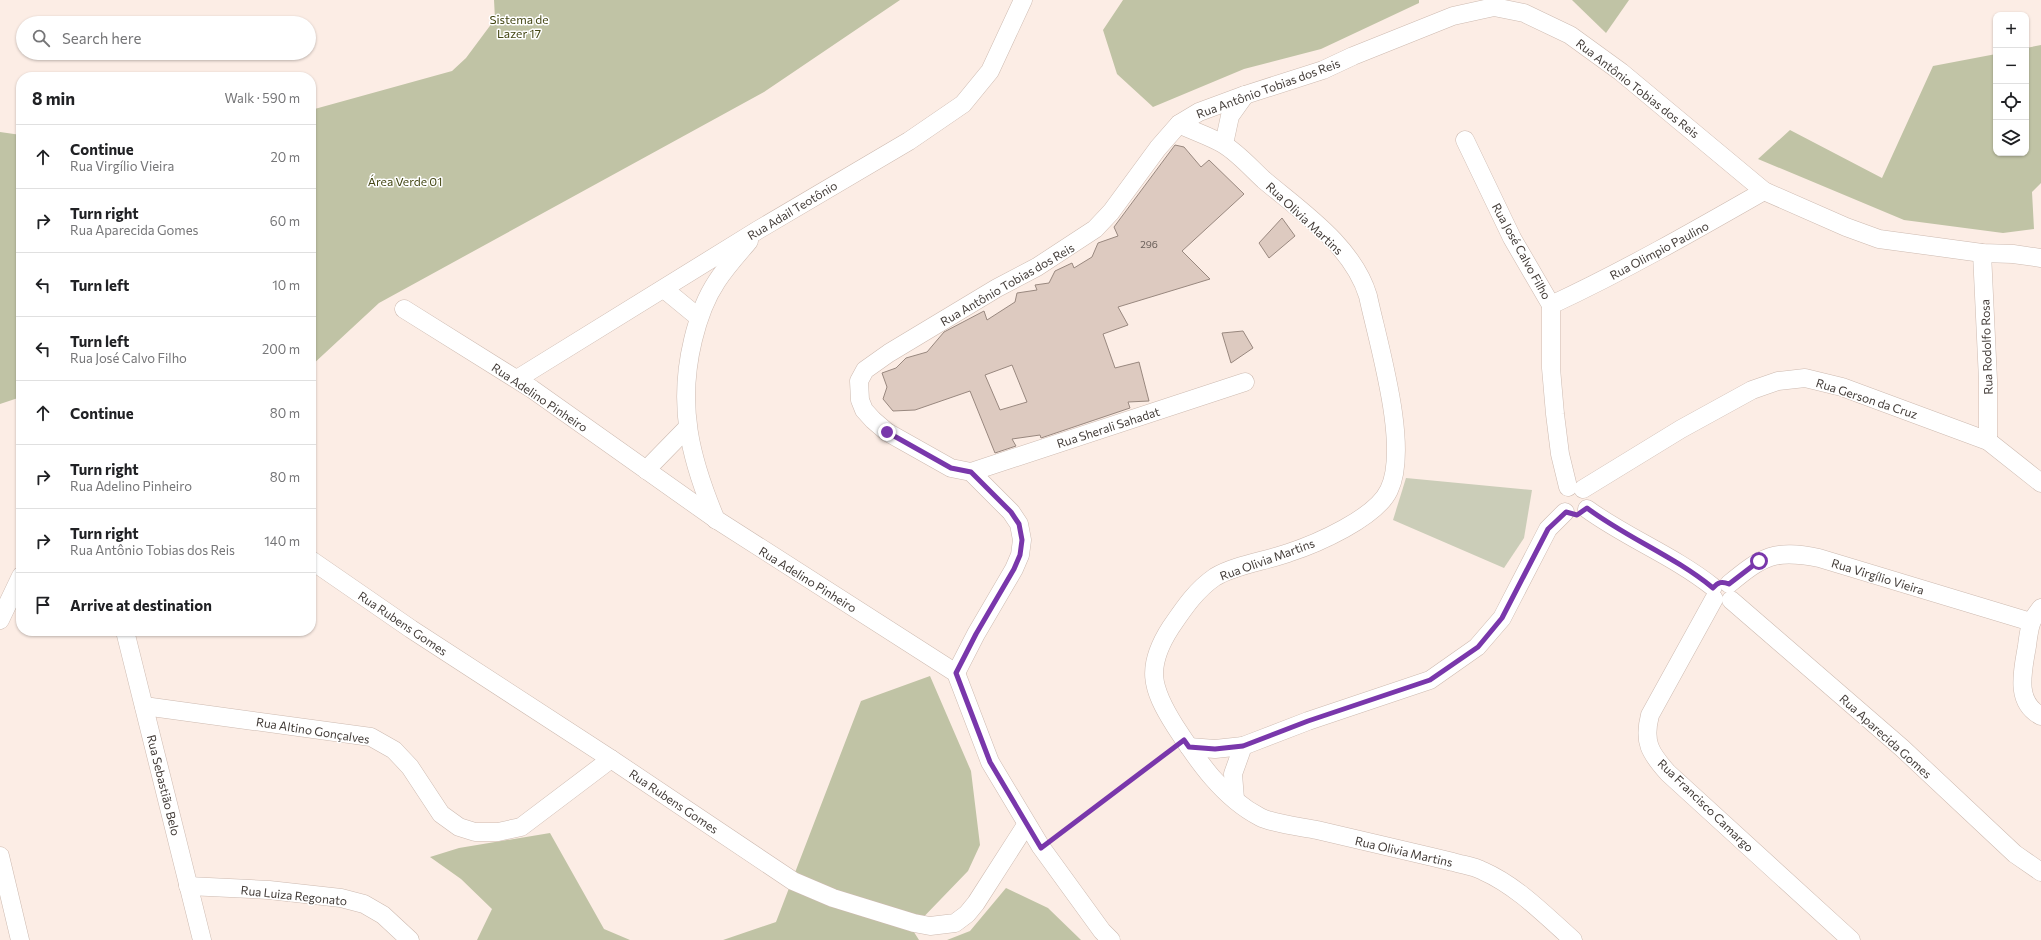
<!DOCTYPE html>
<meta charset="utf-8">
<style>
:root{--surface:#fff;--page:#f6f6f6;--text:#202124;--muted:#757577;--line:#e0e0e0}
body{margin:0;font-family:Commissioner,sans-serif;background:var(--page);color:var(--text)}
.controls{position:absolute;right:12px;top:12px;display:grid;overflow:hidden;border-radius:8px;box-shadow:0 1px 3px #0004}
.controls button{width:36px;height:36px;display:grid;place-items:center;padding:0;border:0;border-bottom:1px solid var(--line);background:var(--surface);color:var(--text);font:20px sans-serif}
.stop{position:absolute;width:12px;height:12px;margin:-9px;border:3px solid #7937ab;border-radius:50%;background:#fff}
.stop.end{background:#7937ab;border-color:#fff;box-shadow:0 1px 4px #0008}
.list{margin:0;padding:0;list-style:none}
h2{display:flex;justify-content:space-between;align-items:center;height:52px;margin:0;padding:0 16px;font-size:17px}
h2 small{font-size:13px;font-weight:400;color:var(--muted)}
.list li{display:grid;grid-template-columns:26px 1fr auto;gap:12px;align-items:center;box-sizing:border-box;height:64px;padding:0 16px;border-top:1px solid var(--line)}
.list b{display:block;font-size:15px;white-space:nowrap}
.list p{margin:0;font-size:13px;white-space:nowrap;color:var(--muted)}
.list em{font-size:13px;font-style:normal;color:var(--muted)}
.icon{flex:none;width:22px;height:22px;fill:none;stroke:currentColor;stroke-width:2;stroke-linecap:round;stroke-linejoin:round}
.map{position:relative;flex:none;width:2041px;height:940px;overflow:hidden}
.search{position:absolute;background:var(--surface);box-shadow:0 1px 3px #0004;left:16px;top:16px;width:300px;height:44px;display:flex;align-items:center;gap:10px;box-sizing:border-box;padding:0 14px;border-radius:22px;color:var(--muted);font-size:15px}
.panel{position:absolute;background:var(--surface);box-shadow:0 1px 3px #0004;left:16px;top:72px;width:300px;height:564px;border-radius:16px}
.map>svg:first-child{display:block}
.green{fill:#cbcdb8}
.forest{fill:#c0c3a5}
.building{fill:#ddcac0;stroke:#99887f;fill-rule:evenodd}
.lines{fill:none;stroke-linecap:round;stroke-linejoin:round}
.minor-casing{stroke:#cdbab0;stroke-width:19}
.path{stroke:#b3a7a1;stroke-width:2.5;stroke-dasharray:2 2;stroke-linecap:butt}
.minor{stroke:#fff;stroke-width:18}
.route{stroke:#7937ab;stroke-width:5}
.labels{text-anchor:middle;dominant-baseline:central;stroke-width:3;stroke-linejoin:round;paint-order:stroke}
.number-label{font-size:10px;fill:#695f59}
.park-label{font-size:12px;fill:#434613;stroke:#fff}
.street-label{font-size:12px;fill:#423b37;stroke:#fff}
</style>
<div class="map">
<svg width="2041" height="940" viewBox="0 0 2041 940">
<rect width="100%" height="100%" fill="#fcede5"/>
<!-- green -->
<polygon class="green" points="1406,478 1532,490 1524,538 1504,568 1393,520"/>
<!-- forest -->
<g class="forest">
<polygon points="494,0 900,0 764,92 379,303 311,366 311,110 452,71 466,58 495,19"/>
<polygon points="1123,0 1419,0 1419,3 1321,49 1244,69 1153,107 1117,74 1103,30"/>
<polygon points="1572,0 1629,0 1606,33"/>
<polygon points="2041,45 2041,183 2032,192 2034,229 2003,233 1904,220 1758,159 1790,130 1882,178 1933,66 1996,54 1996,153 2026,153 2026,48"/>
<polygon points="0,132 21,135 21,397 0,404"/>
<polygon points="930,676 971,771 980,845 968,871 912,929 919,940 723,940 776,922 861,701"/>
<polygon points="550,833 604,929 630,940 477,940 492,909 461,879 430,857 459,848"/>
<polygon points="1006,888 1048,908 1081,940 947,940 970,931"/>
</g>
<!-- building -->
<g class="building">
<path d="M 1175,145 L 1184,147 L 1201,167 L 1209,160 L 1244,194 L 1182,251 L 1210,279 L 1118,307 L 1128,325 L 1103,334 L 1115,368 L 1139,362 L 1149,401 L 1128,402 L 1130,408 L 1041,438 L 1040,435 L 1012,439 L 1016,446 L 995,453 L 970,391 L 915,410 L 893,411 L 883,399 L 887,387 L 882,373 L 896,368 L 906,358 L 927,352 L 944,332 L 984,311 L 987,320 L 1015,302 L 1017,293 L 1037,290 L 1035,285 L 1049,283 L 1055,271 L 1072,263 L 1074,268 L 1092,257 L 1098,243 L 1118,236 L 1114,227 ZM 1012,365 L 1027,402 L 1000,410 L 985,375 Z"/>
<polygon points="1282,218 1295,236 1269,258 1259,243"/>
<polygon points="1243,331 1253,348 1231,363 1222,333"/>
</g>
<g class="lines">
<!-- minor casing -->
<g class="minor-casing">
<g id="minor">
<path d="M 1179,124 C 1193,131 1209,136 1223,144 C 1238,153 1251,168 1264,180 C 1302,212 1353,246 1368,296 C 1378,343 1410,447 1389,490 C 1376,518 1316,544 1288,553 C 1266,561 1235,565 1215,577 C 1196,590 1184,608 1171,627 C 1145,667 1151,688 1175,726 C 1197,760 1223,798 1260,817 C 1273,824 1302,827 1317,830 C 1363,841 1408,851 1453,862 C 1463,865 1474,866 1483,871 C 1517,886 1545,915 1573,940"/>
<polyline points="1465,140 1512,238 1551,305 1551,368 1555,414 1560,454 1568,487"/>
<polyline points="1224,144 1230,116 1245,95"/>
<polyline points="1982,253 1988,380 1988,441"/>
<polyline points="664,289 698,317"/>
<path d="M 1551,305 C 1624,271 1694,231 1764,191"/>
<polyline points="404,309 532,389 717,520 956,673 990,762 1041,847 1102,931 1111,940"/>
<polyline points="517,379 758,230 909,141 963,104 990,71 1023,0"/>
<polyline points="646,470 687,428"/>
<polyline points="971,472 1245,382"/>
<polyline points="1583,489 1681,429 1752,390 1778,381 1805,378 1842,387 1988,441 2041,483"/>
<path d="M 1587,509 C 1627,538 1674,556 1713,587"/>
<path d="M 716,520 C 690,458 677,406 693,340 C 698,319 705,299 717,281 C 726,267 738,254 749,241"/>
<polyline points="311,560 411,629 611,759 793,881 833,898 914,923 930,926 955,923 967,914 976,903 1026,825"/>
<path d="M 1729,584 C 1763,556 1774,549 1819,558 L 2031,622"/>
<path d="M 1714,599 L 1650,715 C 1643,742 1650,753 1668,773 L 1851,940"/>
<polyline points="1731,600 1902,748 2015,854 2041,872"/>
<path d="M 2041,608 C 2038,612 2034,617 2032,621 C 2029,628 2028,638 2027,646 C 2023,670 2014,702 2041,716"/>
<polyline points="0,620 21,576"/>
<polyline points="125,631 202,940"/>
<polyline points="956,673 976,634 1014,569 1020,555 1022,540 1019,524 1011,512 971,472 951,468 887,432 873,420 864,410 860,400 859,381 865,370 889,353 997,288 1037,267 1095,229 1111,212 1158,148 1179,124 1199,112 1245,95 1323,70 1353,56 1453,16 1494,7 1524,13 1570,35 1621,72 1764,191 1846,227 1879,239 1982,253 2013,254 2041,258"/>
<polyline points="144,706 371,737 394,750 410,767 441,814 459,827 475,832 498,832 521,827 611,759"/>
<polyline points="1189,747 1215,749 1243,746"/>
<polyline points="1235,799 1233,774 1243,746 1308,721 1430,680 1477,647 1502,618 1548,529 1565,512"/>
<polyline points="0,856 20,940"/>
<polyline points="188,886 269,890 341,898 364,904 383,915 410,940"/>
</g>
</g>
<!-- path -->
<polyline class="path" points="1055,837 1171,750"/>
<!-- minor -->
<use href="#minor" class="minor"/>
</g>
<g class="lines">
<!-- route -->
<path class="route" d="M 887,432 L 951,468 L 971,472 L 1011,512 L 1019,524 L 1022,540 L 1020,555 L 1014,569 L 976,634 L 956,673 L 990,762 L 1041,848 L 1184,740 L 1189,747 L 1215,749 L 1243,746 L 1308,721 L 1430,680 L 1478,647 L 1502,618 L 1548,529 L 1566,512 L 1577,515 L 1587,508 C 1627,538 1674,556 1713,588 C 1718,582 1722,581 1729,584 L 1759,561"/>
</g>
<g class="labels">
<!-- number labels -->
<g class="number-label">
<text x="1149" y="244">296</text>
</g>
<!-- park labels -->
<g class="park-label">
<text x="519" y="19">Sistema de<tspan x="519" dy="14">Lazer 17</tspan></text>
<text x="405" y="181">Área Verde 01</text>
</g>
<!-- street labels -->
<g class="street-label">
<text transform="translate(1268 88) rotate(-20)">Rua Antônio Tobias dos Reis</text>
<text transform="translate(1638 88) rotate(38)">Rua Antônio Tobias dos Reis</text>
<text transform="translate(792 210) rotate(-31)">Rua Adail Teotônio</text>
<text transform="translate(1305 218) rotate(43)">Rua Olivia Martins</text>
<text transform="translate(1659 250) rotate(-28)">Rua Olimpio Paulino</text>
<text transform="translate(1522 251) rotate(61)">Rua José Calvo Filho</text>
<text transform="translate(1007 284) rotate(-30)">Rua Antônio Tobias dos Reis</text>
<text transform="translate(1986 347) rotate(-92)">Rua Rodolfo Rosa</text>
<text transform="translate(540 397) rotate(34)">Rua Adelino Pinheiro</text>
<text transform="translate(1867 398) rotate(18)">Rua Gerson da Cruz</text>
<text transform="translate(1108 427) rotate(-18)">Rua Sherali Sahadat</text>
<text transform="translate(1267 559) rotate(-20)">Rua Olivia Martins</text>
<text transform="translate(1878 576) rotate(17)">Rua Virgílio Vieira</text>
<text transform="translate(808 579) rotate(32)">Rua Adelino Pinheiro</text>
<text transform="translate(403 623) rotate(34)">Rua Rubens Gomes</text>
<text transform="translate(313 730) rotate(9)">Rua Altino Gonçalves</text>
<text transform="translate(1886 736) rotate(42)">Rua Aparecida Gomes</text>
<text transform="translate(164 785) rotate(76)">Rua Sebastião Belo</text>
<text transform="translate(674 801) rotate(34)">Rua Rubens Gomes</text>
<text transform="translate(1706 805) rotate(44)">Rua Francisco Camargo</text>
<text transform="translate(1404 851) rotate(13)">Rua Olivia Martins</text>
<text transform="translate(294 895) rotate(6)">Rua Luiza Regonato</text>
</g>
</g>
</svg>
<div class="controls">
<button>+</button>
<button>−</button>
<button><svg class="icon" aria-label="locate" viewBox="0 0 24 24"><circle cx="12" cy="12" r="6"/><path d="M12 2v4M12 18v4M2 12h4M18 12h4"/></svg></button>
<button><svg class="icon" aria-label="layers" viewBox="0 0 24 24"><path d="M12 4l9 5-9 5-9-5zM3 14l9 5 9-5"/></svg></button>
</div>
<div class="stop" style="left:1759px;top:561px"></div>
<div class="stop end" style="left:887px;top:432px"></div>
<div class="search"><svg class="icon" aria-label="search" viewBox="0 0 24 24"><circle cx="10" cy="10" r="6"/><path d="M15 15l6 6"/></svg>Search here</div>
<section class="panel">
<h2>8 min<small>Walk · 590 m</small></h2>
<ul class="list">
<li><svg class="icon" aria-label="ahead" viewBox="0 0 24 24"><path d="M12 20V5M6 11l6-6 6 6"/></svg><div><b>Continue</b><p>Rua Virgílio Vieira</p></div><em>20 m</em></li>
<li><svg class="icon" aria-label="right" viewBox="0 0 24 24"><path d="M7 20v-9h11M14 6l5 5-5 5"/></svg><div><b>Turn right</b><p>Rua Aparecida Gomes</p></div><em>60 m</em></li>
<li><svg class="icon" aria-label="left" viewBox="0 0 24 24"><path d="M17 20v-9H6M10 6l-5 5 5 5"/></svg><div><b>Turn left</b></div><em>10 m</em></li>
<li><svg class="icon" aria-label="left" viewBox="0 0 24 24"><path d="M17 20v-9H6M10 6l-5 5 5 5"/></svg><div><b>Turn left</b><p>Rua José Calvo Filho</p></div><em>200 m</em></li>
<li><svg class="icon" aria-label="ahead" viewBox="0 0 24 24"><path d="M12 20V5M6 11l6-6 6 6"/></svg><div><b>Continue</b></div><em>80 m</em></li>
<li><svg class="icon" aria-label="right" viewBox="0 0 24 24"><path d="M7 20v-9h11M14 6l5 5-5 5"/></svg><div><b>Turn right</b><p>Rua Adelino Pinheiro</p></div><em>80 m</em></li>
<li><svg class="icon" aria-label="right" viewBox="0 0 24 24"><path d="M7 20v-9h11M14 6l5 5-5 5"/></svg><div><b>Turn right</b><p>Rua Antônio Tobias dos Reis</p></div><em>140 m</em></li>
<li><svg class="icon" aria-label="arrive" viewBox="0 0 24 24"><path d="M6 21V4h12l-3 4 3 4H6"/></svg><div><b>Arrive at destination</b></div></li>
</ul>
</section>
</div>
